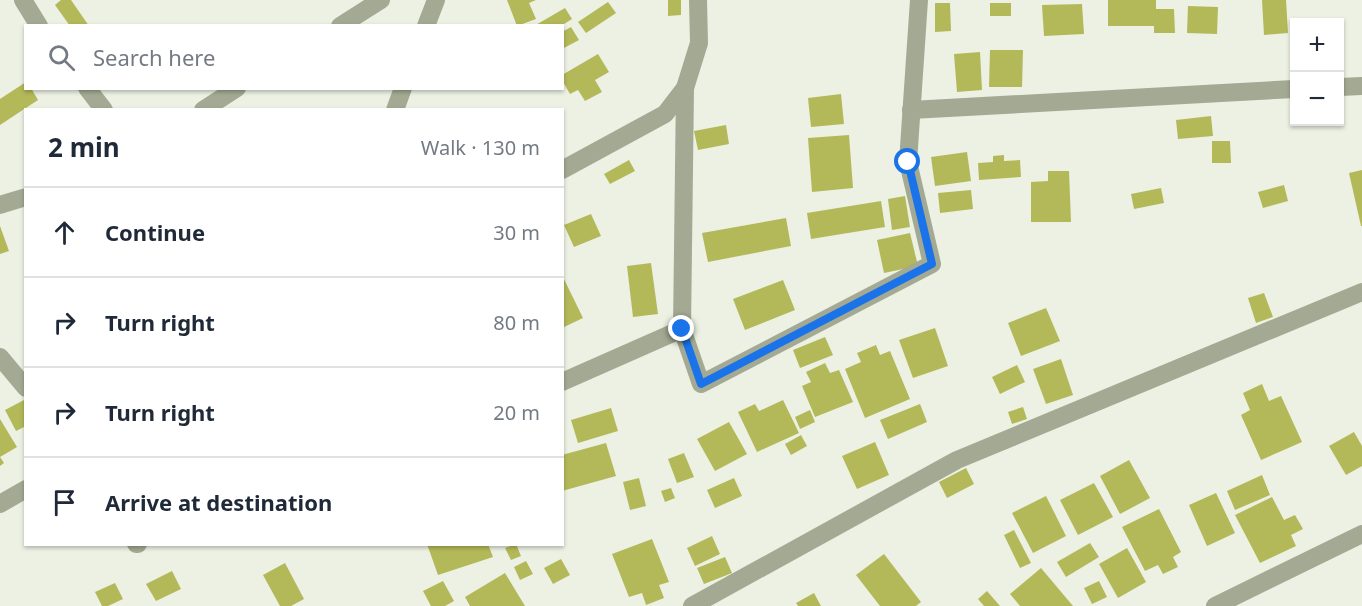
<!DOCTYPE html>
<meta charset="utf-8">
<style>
:root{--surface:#fff;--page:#f2f2f3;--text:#1f2937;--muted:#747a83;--line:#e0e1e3}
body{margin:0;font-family:"Noto Sans",sans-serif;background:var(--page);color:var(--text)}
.controls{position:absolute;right:18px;top:18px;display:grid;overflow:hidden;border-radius:0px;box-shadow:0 2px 4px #0004}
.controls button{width:54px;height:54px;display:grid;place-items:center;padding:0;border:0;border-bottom:2px solid var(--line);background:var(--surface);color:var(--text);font:30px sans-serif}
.stop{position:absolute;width:18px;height:18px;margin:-14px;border:4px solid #1a73e8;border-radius:50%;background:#fff}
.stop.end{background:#1a73e8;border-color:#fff;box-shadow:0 2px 6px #0008}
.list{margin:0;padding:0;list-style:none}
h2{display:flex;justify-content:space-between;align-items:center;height:78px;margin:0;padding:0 24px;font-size:26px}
h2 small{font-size:20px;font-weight:400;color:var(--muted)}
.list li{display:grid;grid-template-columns:39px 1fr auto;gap:18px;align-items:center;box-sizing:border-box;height:90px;padding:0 24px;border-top:2px solid var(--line)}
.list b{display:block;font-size:22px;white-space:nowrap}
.list em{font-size:20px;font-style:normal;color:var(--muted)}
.icon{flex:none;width:33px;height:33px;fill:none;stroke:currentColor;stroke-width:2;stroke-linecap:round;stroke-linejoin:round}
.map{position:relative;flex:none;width:1362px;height:606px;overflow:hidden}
.search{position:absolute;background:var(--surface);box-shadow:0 2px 4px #0004;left:24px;top:24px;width:540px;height:66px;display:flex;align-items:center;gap:15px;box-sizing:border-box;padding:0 21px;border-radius:0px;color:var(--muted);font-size:22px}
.panel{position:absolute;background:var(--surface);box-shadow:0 2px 4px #0004;left:24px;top:108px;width:540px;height:438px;border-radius:0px}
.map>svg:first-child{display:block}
.building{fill:#b3b959}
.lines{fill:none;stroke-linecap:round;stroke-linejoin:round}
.minor{stroke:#a3a992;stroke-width:18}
.route{stroke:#1a73e8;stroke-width:8}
</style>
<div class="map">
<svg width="1362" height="606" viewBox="0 0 1362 606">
<rect width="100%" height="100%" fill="#ecf1e3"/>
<!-- building -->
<g class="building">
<polygon points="61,0 71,0 89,26 70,26 55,5"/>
<polygon points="507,0 536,0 529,3 536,19 517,26"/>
<polygon points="668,0 681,0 681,15 668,16"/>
<polygon points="1108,0 1156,0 1156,9 1174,9 1175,33 1154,33 1154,26 1108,26"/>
<polygon points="1262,0 1286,0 1288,33 1264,35"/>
<polygon points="608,2 616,13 586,33 578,22"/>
<polygon points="935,3 950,3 951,31 935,32"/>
<rect x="990" y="3" width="21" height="13"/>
<polygon points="1082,4 1084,34 1044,36 1042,5"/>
<polygon points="1188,6 1218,7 1217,34 1187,33"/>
<polygon points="565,8 572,19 561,26 534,26"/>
<polygon points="571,27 579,40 562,49 562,32"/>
<polygon points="990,50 1023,50 1022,87 989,87"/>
<polygon points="980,52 982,90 957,92 954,54"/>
<polygon points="598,54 609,72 595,80 602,92 585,101 578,90 570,94 562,80 562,75"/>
<polygon points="26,82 26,88 31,88 38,100 0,125 0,99"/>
<polygon points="841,94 844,124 811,127 808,98"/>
<polygon points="1211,116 1213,136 1178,139 1176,120"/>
<polygon points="726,125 729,144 698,150 694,131"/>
<polygon points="849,135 853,188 812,192 808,138"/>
<polygon points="1212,141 1230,141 1231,163 1212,163"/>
<polygon points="967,152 971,181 935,186 931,157"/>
<polygon points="1004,155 1004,161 1020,160 1021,177 979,180 978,163 993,162 993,156"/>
<polygon points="629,160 635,171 610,184 604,174"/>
<polygon points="1362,170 1362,226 1361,226 1349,173"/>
<polygon points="1048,171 1069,171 1071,222 1031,222 1031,182 1048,181"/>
<polygon points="1284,185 1288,201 1263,208 1258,192"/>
<polygon points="1161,188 1164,203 1134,209 1131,194"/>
<polygon points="971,190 973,209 940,213 938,193"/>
<polygon points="905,196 910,227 892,230 888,199"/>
<polygon points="881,201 885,227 811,239 807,213"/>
<polygon points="591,214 601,236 574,247 564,225"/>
<polygon points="786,218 791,246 708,262 702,233"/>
<polygon points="0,226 9,251 0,254"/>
<polygon points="910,233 918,266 884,273 877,240"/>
<polygon points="651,263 658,314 633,317 627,266"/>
<polygon points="562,275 583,318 562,328"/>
<polygon points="783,280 795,310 745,330 733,299"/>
<polygon points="1264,293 1273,317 1256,323 1248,298"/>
<polygon points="1046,308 1060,341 1021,356 1008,323"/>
<polygon points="935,328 948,366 913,378 899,340"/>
<polygon points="825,337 833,355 800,368 793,350"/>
<polygon points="876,345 880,355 890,351 910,399 865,418 845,369 861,362 857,353"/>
<polygon points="1061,359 1073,395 1046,404 1033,369"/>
<polygon points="825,363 830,373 839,370 853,402 815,417 802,386 811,382 806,372"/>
<polygon points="1017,365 1025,382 1000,394 992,377"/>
<polygon points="1262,384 1269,401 1281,396 1302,442 1261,460 1241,415 1250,410 1243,393"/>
<polygon points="24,400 26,403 26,426 16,431 5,410"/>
<polygon points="783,400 799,433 757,452 738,412 755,404 759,411"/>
<polygon points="920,404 927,422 888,439 880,420"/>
<polygon points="1023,407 1027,419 1012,424 1008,412"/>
<polygon points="611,408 618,431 578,443 571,420"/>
<polygon points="810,410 815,422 800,429 795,417"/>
<polygon points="0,419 17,447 0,457 4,463 0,466"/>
<polygon points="729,422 747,454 715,471 697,439"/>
<polygon points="1354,432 1362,446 1362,466 1346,475 1329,446"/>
<polygon points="801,435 807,446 791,455 785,444"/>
<polygon points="875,442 889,475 857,489 842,456"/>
<polygon points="606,443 616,476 562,491 562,455"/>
<polygon points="684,453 694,477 677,483 668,459"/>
<polygon points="1129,460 1150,498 1120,514 1100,476"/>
<polygon points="966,468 974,484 947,498 939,482"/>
<polygon points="1262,475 1270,495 1235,510 1227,491"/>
<polygon points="639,478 646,506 630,510 623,482"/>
<polygon points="734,478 742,496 715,508 707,490"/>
<polygon points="1094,483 1113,517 1078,535 1060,500"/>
<polygon points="671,488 675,498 665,502 661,491"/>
<polygon points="1216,493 1235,533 1207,546 1189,505"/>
<polygon points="1046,496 1066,536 1033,553 1012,513"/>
<polygon points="1272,497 1284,520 1295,515 1303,529 1291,535 1296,546 1260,563 1235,515"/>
<polygon points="1159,509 1181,552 1173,557 1178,567 1163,574 1158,565 1145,571 1122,527"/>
<polygon points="1014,530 1031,563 1020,568 1004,535"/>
<polygon points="712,536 720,554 695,566 687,548"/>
<polygon points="652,539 669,582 659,585 664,598 646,605 642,593 629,597 612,554"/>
<polygon points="1090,543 1099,557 1066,577 1057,562"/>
<polygon points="427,544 488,544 493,557 438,575"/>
<polygon points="516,544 521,556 511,560 505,548"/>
<polygon points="1127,548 1146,582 1118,598 1099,564"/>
<polygon points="884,554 921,602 916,606 880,606 856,575"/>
<polygon points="725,557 732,573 704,584 697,568"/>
<polygon points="561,559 570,575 553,584 544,568"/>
<polygon points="526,561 533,574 520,580 514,567"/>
<polygon points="285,563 304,599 291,606 280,606 263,575"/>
<polygon points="1041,568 1073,606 1020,606 1010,594"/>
<polygon points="172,571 181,589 156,601 146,584"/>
<polygon points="505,573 525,606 470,606 465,597"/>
<polygon points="443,581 454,601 445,606 431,606 423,591"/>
<polygon points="1099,581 1107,597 1092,604 1084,588"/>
<polygon points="115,583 123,599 108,606 102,606 95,592"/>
<polygon points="987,591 1000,606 984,606 978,599"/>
<polygon points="814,593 821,606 798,606 796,603"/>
</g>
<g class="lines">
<!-- minor -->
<g class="minor">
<polyline points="23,0 39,26"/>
<polyline points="340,26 381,0"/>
<polyline points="426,26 436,0"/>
<polyline points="1340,87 1362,86"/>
<polyline points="87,88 104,110"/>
<polyline points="203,110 237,88"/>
<polyline points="395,110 403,88"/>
<polyline points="911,110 1294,89"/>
<polyline points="562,170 665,114 685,88 699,43 698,0"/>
<polyline points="0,205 26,197"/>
<polyline points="682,329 701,384 932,264 908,162 919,0"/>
<polyline points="0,357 26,388"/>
<polyline points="562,382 682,329 685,88"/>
<polyline points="0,504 26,489"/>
<polyline points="136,544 138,544"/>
<polyline points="692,606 957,460 1362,292"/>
<polyline points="1215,606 1362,534"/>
</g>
</g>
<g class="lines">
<!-- route -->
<polyline class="route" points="682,329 701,384 932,264 908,162"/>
</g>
</svg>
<div class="controls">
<button>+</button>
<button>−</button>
</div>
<div class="stop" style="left:908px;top:162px"></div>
<div class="stop end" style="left:682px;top:329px"></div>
<div class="search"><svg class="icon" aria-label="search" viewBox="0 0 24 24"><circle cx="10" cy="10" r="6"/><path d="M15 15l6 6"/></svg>Search here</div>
<section class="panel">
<h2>2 min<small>Walk · 130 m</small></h2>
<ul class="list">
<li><svg class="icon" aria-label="ahead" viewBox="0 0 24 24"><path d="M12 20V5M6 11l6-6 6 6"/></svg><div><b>Continue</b></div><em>30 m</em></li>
<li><svg class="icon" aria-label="right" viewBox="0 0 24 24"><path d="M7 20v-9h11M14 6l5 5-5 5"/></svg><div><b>Turn right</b></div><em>80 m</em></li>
<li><svg class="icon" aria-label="right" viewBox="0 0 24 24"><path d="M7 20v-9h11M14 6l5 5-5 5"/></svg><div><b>Turn right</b></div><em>20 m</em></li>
<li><svg class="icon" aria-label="arrive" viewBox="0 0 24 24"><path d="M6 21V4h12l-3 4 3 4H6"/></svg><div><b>Arrive at destination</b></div></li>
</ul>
</section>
</div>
